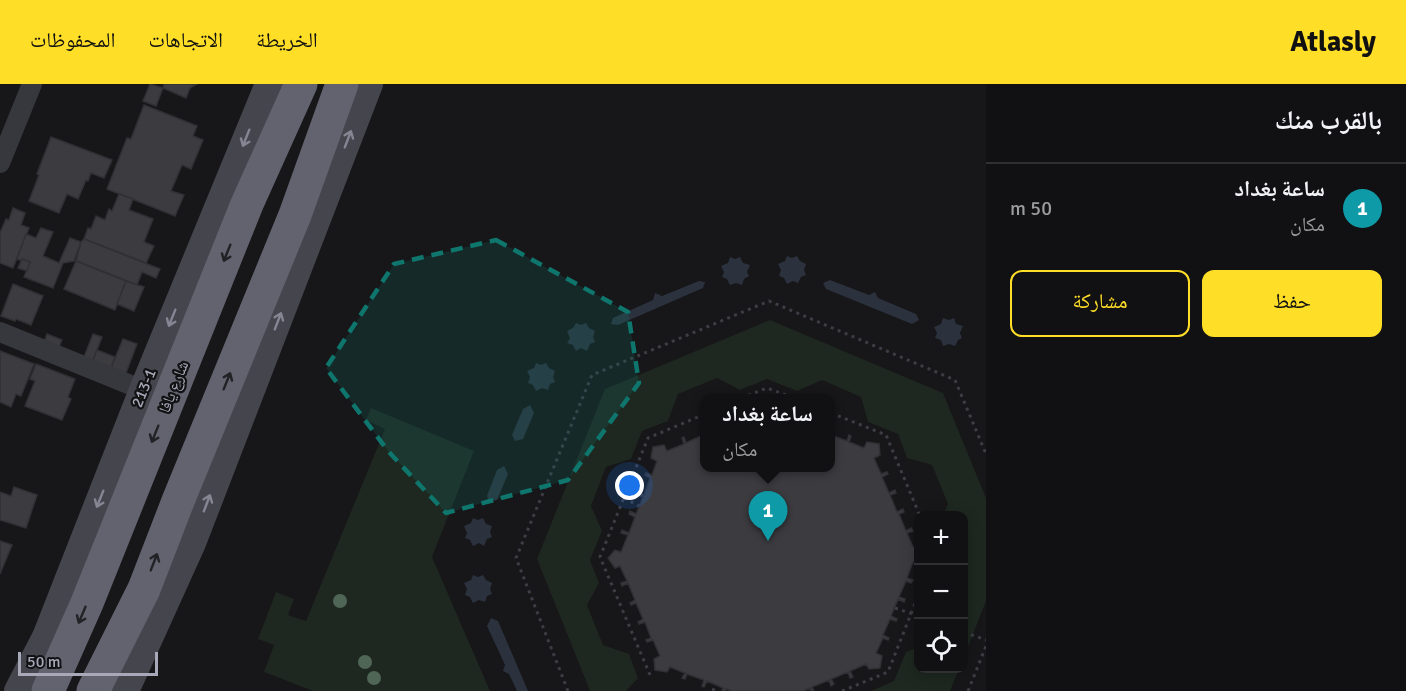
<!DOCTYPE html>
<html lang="ar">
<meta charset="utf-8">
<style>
:root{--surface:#111012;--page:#1a191b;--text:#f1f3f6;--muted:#9c9d9f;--line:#303032;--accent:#ffde28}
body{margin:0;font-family:Signika,"Noto Naskh Arabic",sans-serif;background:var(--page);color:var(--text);direction:rtl}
.controls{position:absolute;right:18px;bottom:18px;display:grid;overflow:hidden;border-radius:12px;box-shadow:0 3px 15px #0003}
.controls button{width:54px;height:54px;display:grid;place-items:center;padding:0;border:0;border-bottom:2px solid var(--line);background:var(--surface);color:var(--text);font:30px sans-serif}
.scale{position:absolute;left:18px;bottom:15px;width:140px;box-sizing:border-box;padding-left:6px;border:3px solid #a7a9b9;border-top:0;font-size:16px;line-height:21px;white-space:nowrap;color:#a7a9b9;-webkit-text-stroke:4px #121113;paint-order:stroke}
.you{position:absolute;left:630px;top:402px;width:21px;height:21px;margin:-15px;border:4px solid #fff;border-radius:50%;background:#1a73e8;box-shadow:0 0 0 9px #1a73e833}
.badge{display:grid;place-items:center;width:39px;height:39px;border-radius:50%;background:var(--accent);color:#fff;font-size:20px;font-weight:700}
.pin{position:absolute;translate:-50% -50px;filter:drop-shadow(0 2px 3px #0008)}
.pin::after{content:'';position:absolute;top:32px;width:21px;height:18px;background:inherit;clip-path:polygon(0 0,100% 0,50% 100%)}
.popup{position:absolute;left:700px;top:310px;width:135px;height:78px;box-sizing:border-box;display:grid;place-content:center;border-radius:12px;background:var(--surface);filter:drop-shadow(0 2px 4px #0005);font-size:20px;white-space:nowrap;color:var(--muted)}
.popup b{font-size:22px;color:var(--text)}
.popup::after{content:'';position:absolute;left:50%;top:100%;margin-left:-12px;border:12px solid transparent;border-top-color:var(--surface)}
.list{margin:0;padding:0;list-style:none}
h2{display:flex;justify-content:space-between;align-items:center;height:78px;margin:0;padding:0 24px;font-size:26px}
h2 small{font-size:20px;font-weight:400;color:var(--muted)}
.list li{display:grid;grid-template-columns:39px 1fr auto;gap:18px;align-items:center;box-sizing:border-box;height:90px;padding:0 24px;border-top:2px solid var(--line)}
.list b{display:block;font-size:22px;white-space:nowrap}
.list p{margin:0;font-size:20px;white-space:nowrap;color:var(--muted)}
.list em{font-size:20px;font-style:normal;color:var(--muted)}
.actions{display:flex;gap:12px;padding:18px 24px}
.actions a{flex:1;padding:14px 0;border:2px solid var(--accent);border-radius:12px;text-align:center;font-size:21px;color:var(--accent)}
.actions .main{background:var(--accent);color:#111}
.icon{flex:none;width:33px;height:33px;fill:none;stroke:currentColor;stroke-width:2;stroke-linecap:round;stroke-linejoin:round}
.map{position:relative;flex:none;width:986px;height:607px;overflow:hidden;direction:ltr}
header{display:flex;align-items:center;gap:36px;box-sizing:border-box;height:84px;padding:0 30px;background:var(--accent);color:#111}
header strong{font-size:28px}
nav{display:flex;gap:33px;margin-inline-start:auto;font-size:21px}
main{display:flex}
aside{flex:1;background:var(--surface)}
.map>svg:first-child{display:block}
.green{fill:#1e2720}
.water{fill:#2b323e}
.building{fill:#3c3b40;stroke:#313035;stroke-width:1.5}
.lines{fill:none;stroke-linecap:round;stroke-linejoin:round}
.path{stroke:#3d3d45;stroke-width:3;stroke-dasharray:3 4.5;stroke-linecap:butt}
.minor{stroke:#37373e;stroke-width:20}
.secondary{stroke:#45454e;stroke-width:28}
.motorway{stroke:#62636f;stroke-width:33}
.tree{fill:#4f6555}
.oneway{stroke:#858694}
.oneway2{stroke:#222125}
.marked{fill:#0f766e;fill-opacity:0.2;stroke:#0f766e;stroke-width:4.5;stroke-dasharray:12 8;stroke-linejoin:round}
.labels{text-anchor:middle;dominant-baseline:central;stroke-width:4.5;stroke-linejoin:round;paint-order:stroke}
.street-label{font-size:16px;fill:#a7a9b9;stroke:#121113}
</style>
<header>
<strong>Atlasly</strong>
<nav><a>الخريطة</a><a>الاتجاهات</a><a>المحفوظات</a></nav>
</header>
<main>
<aside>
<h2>بالقرب منك<small></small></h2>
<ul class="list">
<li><span class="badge" style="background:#0f9aa8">1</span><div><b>ساعة بغداد</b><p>مكان</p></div><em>50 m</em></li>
</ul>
<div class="actions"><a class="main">حفظ</a><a>مشاركة</a></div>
</aside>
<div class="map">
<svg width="986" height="607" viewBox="0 0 986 607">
<rect width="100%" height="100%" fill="#171618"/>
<!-- green -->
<g class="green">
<polygon points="770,236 943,309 986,414 986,517 964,573 964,432 943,431 948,420 932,381 907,374 898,350 868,338 861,313 822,296 797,307 767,295 740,306 717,294 678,310 668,337 642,347 631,375 606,383 591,422 602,447 590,476 599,499 587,521 603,561 629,570 638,594 626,607 590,607 537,475 605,305"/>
<polygon points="371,324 474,367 432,473 490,607 313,607 264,588 274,561 258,555 276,508 294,515 288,531 306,537 385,345 366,336"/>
<polygon points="918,563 918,584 959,585 950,607 871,607 894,597 906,568"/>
</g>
<!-- water -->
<g class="water">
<polygon points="787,172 792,174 797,172 800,177 806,180 804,186 806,191 801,193 798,199 793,197 787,200 784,194 779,192 781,186 778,180 785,177"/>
<polygon points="730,173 735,175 740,173 743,179 750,181 747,188 749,192 744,195 742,201 736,199 730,201 727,195 722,193 724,188 721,182 728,179"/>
<polygon points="830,196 869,211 875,208 878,214 916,230 919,236 912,240 826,205 823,199"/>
<polygon points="699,197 705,198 703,204 618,241 611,240 613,234 653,216 655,209 662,212"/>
<polygon points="943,234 949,236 954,234 956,240 963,242 960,249 962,254 958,256 955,262 949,260 943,262 941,256 935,254 937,249 934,243 941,240"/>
<polygon points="576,239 581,241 586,239 589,244 595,247 593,253 595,258 590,260 587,267 581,264 576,267 573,261 567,259 570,254 567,247 573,244"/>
<polygon points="536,279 541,281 546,279 549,284 555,287 553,293 555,298 550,300 548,306 542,304 536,307 533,301 528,299 530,293 527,287 534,284"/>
<polygon points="530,321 534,329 523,355 515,357 512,351 523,325"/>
<polygon points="504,382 508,390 497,416 489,418 487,412 497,386"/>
<polygon points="473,434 478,436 483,434 486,440 492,442 490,448 492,453 487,455 484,462 479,459 473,462 470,456 465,454 467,449 464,442 471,439"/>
<polygon points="473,491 478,493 483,491 486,496 492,499 490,505 492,510 487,512 485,518 479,516 473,519 470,513 465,511 467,505 464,499 471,496"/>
<polygon points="491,534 498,537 528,607 517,607 509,590 503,587 505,581 487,542"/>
</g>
<!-- building -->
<g class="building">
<polygon points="150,0 163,4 156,22 143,17"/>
<polygon points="164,0 197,0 190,4 186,14 163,4"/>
<polygon points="144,21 197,42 193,52 203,56 191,85 182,81 171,107 184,111 175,132 107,105 127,54 131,55"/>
<polygon points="51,53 112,76 104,94 91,89 88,97 86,96 78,115 67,110 59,129 29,117 39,91 37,90"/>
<polygon points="119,110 133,115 129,126 153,135 144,158 154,162 146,179 84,155 88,144 91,145 96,132 105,136 109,125 112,127"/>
<polygon points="13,124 25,129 21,141 29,144 13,184 0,179 0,149 6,135 9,136"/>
<polygon points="41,144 53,148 43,172 59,179 70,154 81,158 74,177 63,179 53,204 24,193 30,178 22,175 22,177 17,175 26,150 36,154"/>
<polygon points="84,155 160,185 156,194 142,188 137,201 76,177 81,158"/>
<polygon points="22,175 30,178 27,187 18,184"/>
<polygon points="76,177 126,197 115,226 64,205"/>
<polygon points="126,197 144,203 134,227 117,220"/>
<polygon points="13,200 43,212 31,241 16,235 15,237 1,232"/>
<polygon points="47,250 62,256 58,265 44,259"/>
<polygon points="93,250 102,253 93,276 84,273"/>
<polygon points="123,255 137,260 126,289 111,284"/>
<polygon points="97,266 115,273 111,284 93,276"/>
<polygon points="0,267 34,280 21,312 16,310 11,323 0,318"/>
<polygon points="36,280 75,295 68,313 71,315 62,336 25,322 35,297 30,295"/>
<polygon points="703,345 705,349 705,384 831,384 831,351 847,357 849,351 851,352 849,358 864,364 867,358 879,360 880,371 874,374 881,390 887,388 888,390 882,393 889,409 895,406 896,409 890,411 897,428 903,425 904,428 899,430 906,447 911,444 913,447 907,449 913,463 918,462 918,479 913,478 907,494 913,496 911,499 906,497 899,513 905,515 904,518 898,515 891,532 897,535 896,537 890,535 883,551 889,554 888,556 883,554 876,569 882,572 880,584 869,585 866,580 850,587 853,593 850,594 848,588 831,595 834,600 831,602 829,596 812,603 814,607 811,607 810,604 803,607 732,607 726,605 725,607 722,607 723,604 707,597 704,603 702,602 704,596 687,590 685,595 682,594 685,589 670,583 667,588 655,586 654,575 660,572 653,556 647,558 646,556 651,554 645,538 639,540 638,538 643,535 636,519 631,521 630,519 635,516 628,499 622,502 621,499 627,497 620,482 615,484 608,474 615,466 621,468 628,451 621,449 622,446 629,449 635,433 629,430 630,427 636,430 643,413 637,411 638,408 644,411 650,394 645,391 646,389 652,391 657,377 651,374 653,363 664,361 667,367 684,360 682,354 684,353 686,359 703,351 701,346"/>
<polygon points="14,403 37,411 26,444 0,436 0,408 11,412"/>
<polygon points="0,457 12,461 0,490"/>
</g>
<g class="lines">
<!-- path -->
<g class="path">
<polyline points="741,314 767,304 794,314"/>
<polyline points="831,329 886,351 920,432"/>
<polyline points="624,414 639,422"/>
<polyline points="895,524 918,532"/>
<polyline points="964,548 986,556"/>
<polyline points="650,591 600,473 648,354 705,330"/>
<polyline points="568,607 516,474 592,291 769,217 955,296 986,370"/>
<polyline points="713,607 715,601"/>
<polyline points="842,607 888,588 918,512"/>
<polyline points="968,607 986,562"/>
</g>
<!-- minor -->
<g class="minor">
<polyline points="0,79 32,0"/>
<polyline points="0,248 143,306"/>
</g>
<!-- secondary -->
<g class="secondary">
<polyline points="18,607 46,553 143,306 269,0"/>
<polyline points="125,607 192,459 369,0"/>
</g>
<!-- motorway -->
<g class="motorway">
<polyline points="48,607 87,519 247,120 301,0"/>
<polyline points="93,607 144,505 178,417 295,131 342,0"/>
</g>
</g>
<!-- trees -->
<g class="tree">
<circle cx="340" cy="517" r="7"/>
<circle cx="365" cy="578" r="7"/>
<circle cx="374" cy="594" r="7"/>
</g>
<!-- one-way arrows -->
<defs><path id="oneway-shaft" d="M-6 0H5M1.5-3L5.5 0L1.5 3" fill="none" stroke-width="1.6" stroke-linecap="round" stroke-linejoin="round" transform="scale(1.5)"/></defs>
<g class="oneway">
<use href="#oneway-shaft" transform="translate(246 54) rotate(112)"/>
<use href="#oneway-shaft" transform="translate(348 55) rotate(-69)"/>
<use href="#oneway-shaft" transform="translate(172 234) rotate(112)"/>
<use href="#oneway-shaft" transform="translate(278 237) rotate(-69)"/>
<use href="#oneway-shaft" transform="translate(100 415) rotate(112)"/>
<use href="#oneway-shaft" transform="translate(207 419) rotate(-69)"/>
</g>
<g class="oneway2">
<use href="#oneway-shaft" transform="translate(227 169) rotate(112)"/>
<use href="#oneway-shaft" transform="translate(227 297) rotate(-68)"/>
<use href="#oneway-shaft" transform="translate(155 350) rotate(112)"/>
<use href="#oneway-shaft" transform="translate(154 478) rotate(-69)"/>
<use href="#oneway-shaft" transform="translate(82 531) rotate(113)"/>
</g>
<!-- marked area -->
<path class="marked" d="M 496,156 L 628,228 L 639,299 L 568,396 L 446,429 L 388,367 L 326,284 L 394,180 Z"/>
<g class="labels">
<!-- street labels -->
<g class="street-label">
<text transform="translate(174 303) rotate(-68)">شارع يافا</text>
<text transform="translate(144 304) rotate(-68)">213-1</text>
</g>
</g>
</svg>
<div class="controls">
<button>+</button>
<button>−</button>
<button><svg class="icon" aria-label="locate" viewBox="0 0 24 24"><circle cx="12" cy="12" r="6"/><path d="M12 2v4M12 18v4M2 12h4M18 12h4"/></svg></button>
</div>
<div class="scale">50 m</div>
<div class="you"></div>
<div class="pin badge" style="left:768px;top:457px;background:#0f9aa8">1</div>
<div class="popup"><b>ساعة بغداد</b>مكان</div>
</div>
</main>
